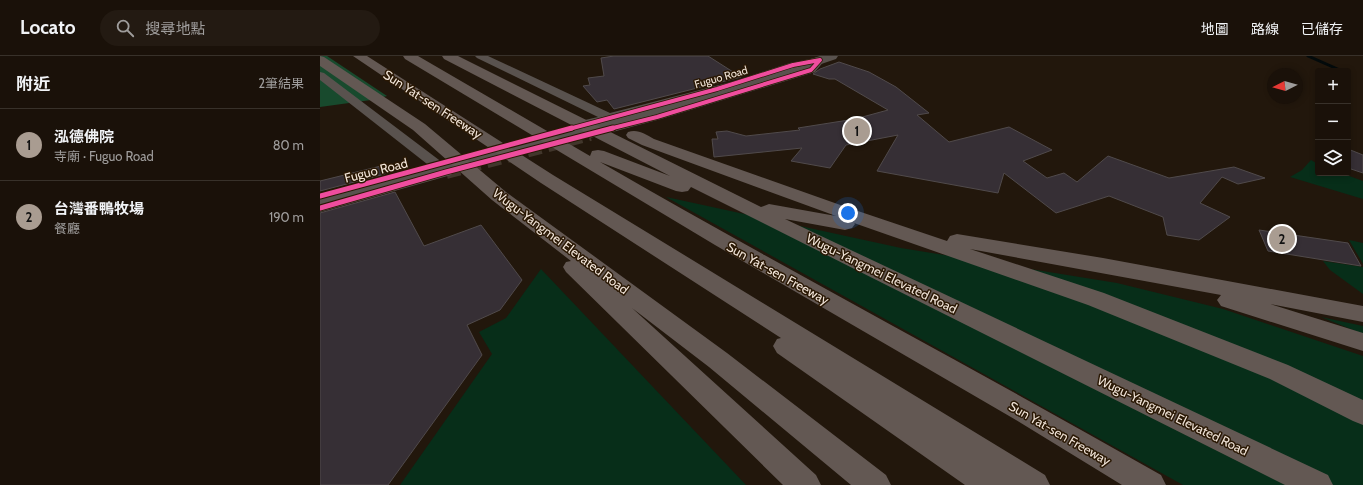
<!DOCTYPE html>
<html lang="zh-TW">
<meta charset="utf-8">
<style>
:root{--surface:#1a1109;--page:#231a12;--text:#f1f3f6;--muted:#9f9d9c;--line:#38312a;--accent:#a99c91}
body{margin:0;font-family:Cabin,"Noto Sans TC",sans-serif;background:var(--page);color:var(--text)}
.controls{position:absolute;right:12px;top:12px;display:grid;overflow:hidden;border-radius:4px;box-shadow:0 2px 6px #0003}
.controls button{width:36px;height:36px;display:grid;place-items:center;padding:0;border:0;border-bottom:1px solid var(--line);background:var(--surface);color:var(--text);font:20px sans-serif}
.compass{position:absolute;left:947px;top:12px;width:36px;height:36px;border-radius:50%;background:var(--surface);box-shadow:0 2px 6px #0003;rotate:264deg}
.you{position:absolute;left:528px;top:157px;width:14px;height:14px;margin:-10px;border:3px solid #fff;border-radius:50%;background:#1a73e8;box-shadow:0 0 0 6px #1a73e833}
.badge{display:grid;place-items:center;width:26px;height:26px;border-radius:50%;background:var(--accent);color:#111;font-size:13px;font-weight:700}
.pin{position:absolute;translate:-50% -50%;border:2px solid #fff;box-shadow:0 1px 4px #0006}
.list{margin:0;padding:0;list-style:none}
h2{display:flex;justify-content:space-between;align-items:center;height:52px;margin:0;padding:0 16px;font-size:17px}
h2 small{font-size:13px;font-weight:400;color:var(--muted)}
.list li{display:grid;grid-template-columns:26px 1fr auto;gap:12px;align-items:center;box-sizing:border-box;height:72px;padding:0 16px;border-top:1px solid var(--line)}
.list b{display:block;font-size:15px;white-space:nowrap}
.list p{margin:0;font-size:13px;white-space:nowrap;color:var(--muted)}
.list em{font-size:13px;font-style:normal;color:var(--muted)}
.icon{flex:none;width:22px;height:22px;fill:none;stroke:currentColor;stroke-width:2;stroke-linecap:round;stroke-linejoin:round}
.map{position:relative;flex:none;width:1043px;height:429px;overflow:hidden}
header{display:flex;align-items:center;gap:24px;box-sizing:border-box;height:56px;padding:0 20px;background:var(--surface);border-bottom:1px solid var(--line)}
header strong{font-size:19px}
nav{display:flex;gap:22px;margin-inline-start:auto;font-size:14px}
.search{width:280px;height:36px;background:var(--page);display:flex;align-items:center;gap:10px;box-sizing:border-box;padding:0 14px;border-radius:22px;color:var(--muted);font-size:15px}
main{display:flex}
aside{flex:1;background:var(--surface)}
.map>svg:first-child{display:block}
.green{fill:#072e19}
.forest{fill:#184a2d}
.lines{fill:none;stroke-linecap:round;stroke-linejoin:round}
.stream{stroke:#030a0b;stroke-width:3}
.building{fill:#362f35;stroke:#504a4b}
.minor-tunnel{stroke:#41362b;stroke-width:14;stroke-dasharray:14 7;stroke-linecap:butt}
.minor{fill:#59524e;fill-rule:evenodd}
.tertiary{fill:#59524e;fill-rule:evenodd}
.motorway{fill:#635853;fill-rule:evenodd}
.cycleway-far1-casing{stroke:#2a1804;stroke-width:5.5}
.cycleway-casing{stroke:#2a1804;stroke-width:7}
.cycleway-far1{stroke:#ef4d9e;stroke-width:4}
.cycleway{stroke:#ef4d9e;stroke-width:5}
.labels{text-anchor:middle;dominant-baseline:central;stroke-width:3;stroke-linejoin:round;paint-order:stroke}
.far-street-label{font-size:11px;fill:#f1e4d8;stroke:#2a1804}
.street-label{font-size:13px;fill:#f1e4d8;stroke:#2a1804}
</style>
<header>
<strong>Locato</strong>
<div class="search"><svg class="icon" aria-label="search" viewBox="0 0 24 24"><circle cx="10" cy="10" r="6"/><path d="M15 15l6 6"/></svg>搜尋地點</div>
<nav><a>地圖</a><a>路線</a><a>已儲存</a></nav>
</header>
<main>
<aside>
<h2>附近<small>2筆結果</small></h2>
<ul class="list">
<li><span class="badge">1</span><div><b>泓德佛院</b><p>寺廟 · Fuguo Road</p></div><em>80 m</em></li>
<li><span class="badge">2</span><div><b>台灣番鴨牧場</b><p>餐廳</p></div><em>190 m</em></li>
</ul>
</aside>
<div class="map">
<svg width="1043" height="429" viewBox="0 0 1043 429">
<rect width="100%" height="100%" fill="#22170c"/>
<!-- green -->
<g class="green">
<polygon points="991,104 998,108 998,117 1021,117 1043,125 1043,143 970,121 982,114"/>
<polygon points="346,141 581,192 797,227 903,253 1043,300 1043,429 863,429"/>
<polygon points="1029,184 1043,187 1043,208"/>
<polygon points="1003,205 1043,211 1043,238 1010,214"/>
<polygon points="221,213 426,429 80,429 172,298 159,276 186,262"/>
<polygon points="1001,261 1043,270 1043,278"/>
</g>
<!-- forest -->
<polygon class="forest" points="0,0 7,0 67,40 51,44 0,51"/>
<g class="lines">
<!-- stream -->
<polyline class="stream" points="988,0 1022,15"/>
</g>
<!-- building -->
<g class="building">
<polygon points="294,0 388,0 421,21 294,53 287,44 277,46 263,30 270,29 268,22 284,20 281,2"/>
<polygon points="519,6 549,16 576,31 609,57 597,59 629,86 689,71 732,94 703,105 727,122 744,117 757,126 788,100 849,122 914,111 945,122 918,128 902,121 880,147 910,161 879,184 847,179 843,161 789,140 736,157 684,117 678,137 557,115 578,79 526,89 510,112 471,105 482,92 394,101 392,83 398,83 396,76 407,75 426,80 480,74 478,72 535,63 568,54 515,23 509,23 493,18 500,13"/>
<polygon points="1028,93 1043,99 1043,117 1028,112"/>
<polygon points="61,110 65,118 0,135 0,125"/>
<polygon points="75,136 104,190 161,169 202,224 180,254 147,269 162,299 68,429 0,429 0,157"/>
<polygon points="939,174 1028,187 1041,210 948,195"/>
</g>
<g class="lines">
<!-- minor-tunnel -->
<polyline class="minor-tunnel" points="126,116 270,78"/>
<!-- minor -->
<g class="minor">
<path d="M 155,0 L 168,0 L 290,57 L 411,26 L 470,7 L 500,1 L 505,4 L 495,16 L 341,63 L 270,82 L 266,81 L 264,78 L 266,75 C 340,57 414,36 487,12 L 490,9 L 475,12 L 419,30 L 300,62 L 301,64 L 299,66 L 295,68 L 288,65 L 256,74 L 252,73 L 250,70 L 252,67 L 278,61 L 157,2 Z"/>
<polygon points="0,16 4,17 131,113 133,116 131,119 0,156 0,147 116,115 0,24"/>
</g>
<!-- tertiary -->
<polygon class="tertiary" points="500,0 518,0 516,3 404,41 0,149 0,137 394,35"/>
<!-- motorway -->
<g class="motorway">
<polygon points="0,0 4,1 105,68 186,136 407,297 566,419 571,429 531,429 389,311 312,252 496,419 501,429 463,429 246,216 243,211 246,206 251,205 172,144 93,74 0,10"/>
<polygon points="33,0 47,0 233,119 725,419 730,429 645,429 457,297 453,290 457,283 461,282 221,127"/>
<path d="M 83,0 L 98,0 L 270,100 L 272,95 L 278,94 L 284,95 L 350,120 L 124,3 L 122,0 L 138,0 L 441,151 L 449,148 L 516,160 L 322,89 L 308,82 L 306,79 L 308,76 C 318,73 325,78 334,83 L 526,151 L 627,185 L 630,180 L 637,178 L 783,202 L 1043,250 L 1043,266 L 950,248 L 1043,277 L 1043,295 L 901,250 L 897,244 L 901,239 L 650,193 L 784,237 L 968,309 L 1043,344 L 1043,369 L 1033,365 L 950,323 L 768,249 L 534,167 L 535,168 L 532,172 L 525,174 L 465,163 L 1008,419 L 1013,429 L 965,429 L 371,131 L 368,135 L 362,136 L 356,135 L 280,106 C 465,213 655,313 841,419 L 846,429 L 802,429 L 696,364 L 395,189 L 85,3 Z"/>
</g>
<!-- cycleway-far1 casing -->
<g class="cycleway-far1-casing">
<polyline id="cycleway-far1" points="249,73 397,33 473,9 500,4 491,14 337,61 289,73"/>
</g>
<!-- cycleway casing -->
<g class="cycleway-casing">
<g id="cycleway">
<polyline points="0,140 252,72"/>
<polyline points="0,152 126,116 293,72"/>
</g>
</g>
<!-- cycleway-far1 -->
<use href="#cycleway-far1" class="cycleway-far1"/>
<!-- cycleway -->
<use href="#cycleway" class="cycleway"/>
</g>
<g class="labels">
<!-- far-street labels -->
<g class="far-street-label">
<text transform="translate(401 21) rotate(-16)">Fuguo Road</text>
</g>
<!-- street labels -->
<g class="street-label">
<text transform="translate(113 48) rotate(33)">Sun Yat-sen Freeway</text>
<text transform="translate(56 114) rotate(-14)">Fuguo Road</text>
<text transform="translate(241 185) rotate(37)">Wugu-Yangmei Elevated Road</text>
<text transform="translate(458 217) rotate(29)">Sun Yat-sen Freeway</text>
<text transform="translate(562 217) rotate(26)">Wugu-Yangmei Elevated Road</text>
<text transform="translate(853 359) rotate(26)">Wugu-Yangmei Elevated Road</text>
<text transform="translate(740 377) rotate(30)">Sun Yat-sen Freeway</text>
</g>
</g>
</svg>
<div class="controls">
<button>+</button>
<button>−</button>
<button><svg class="icon" aria-label="layers" viewBox="0 0 24 24"><path d="M12 4l9 5-9 5-9-5zM3 14l9 5 9-5"/></svg></button>
</div>
<svg class="compass" viewBox="-18 -18 36 36"><path d="M0-13l5 13h-10z" fill="#e53935"/><path d="M0 13l5-13h-10z" fill="#9f9d9c"/></svg>
<div class="you"></div>
<div class="pin badge" style="left:537px;top:75px">1</div>
<div class="pin badge" style="left:962px;top:183px">2</div>
</div>
</main>
